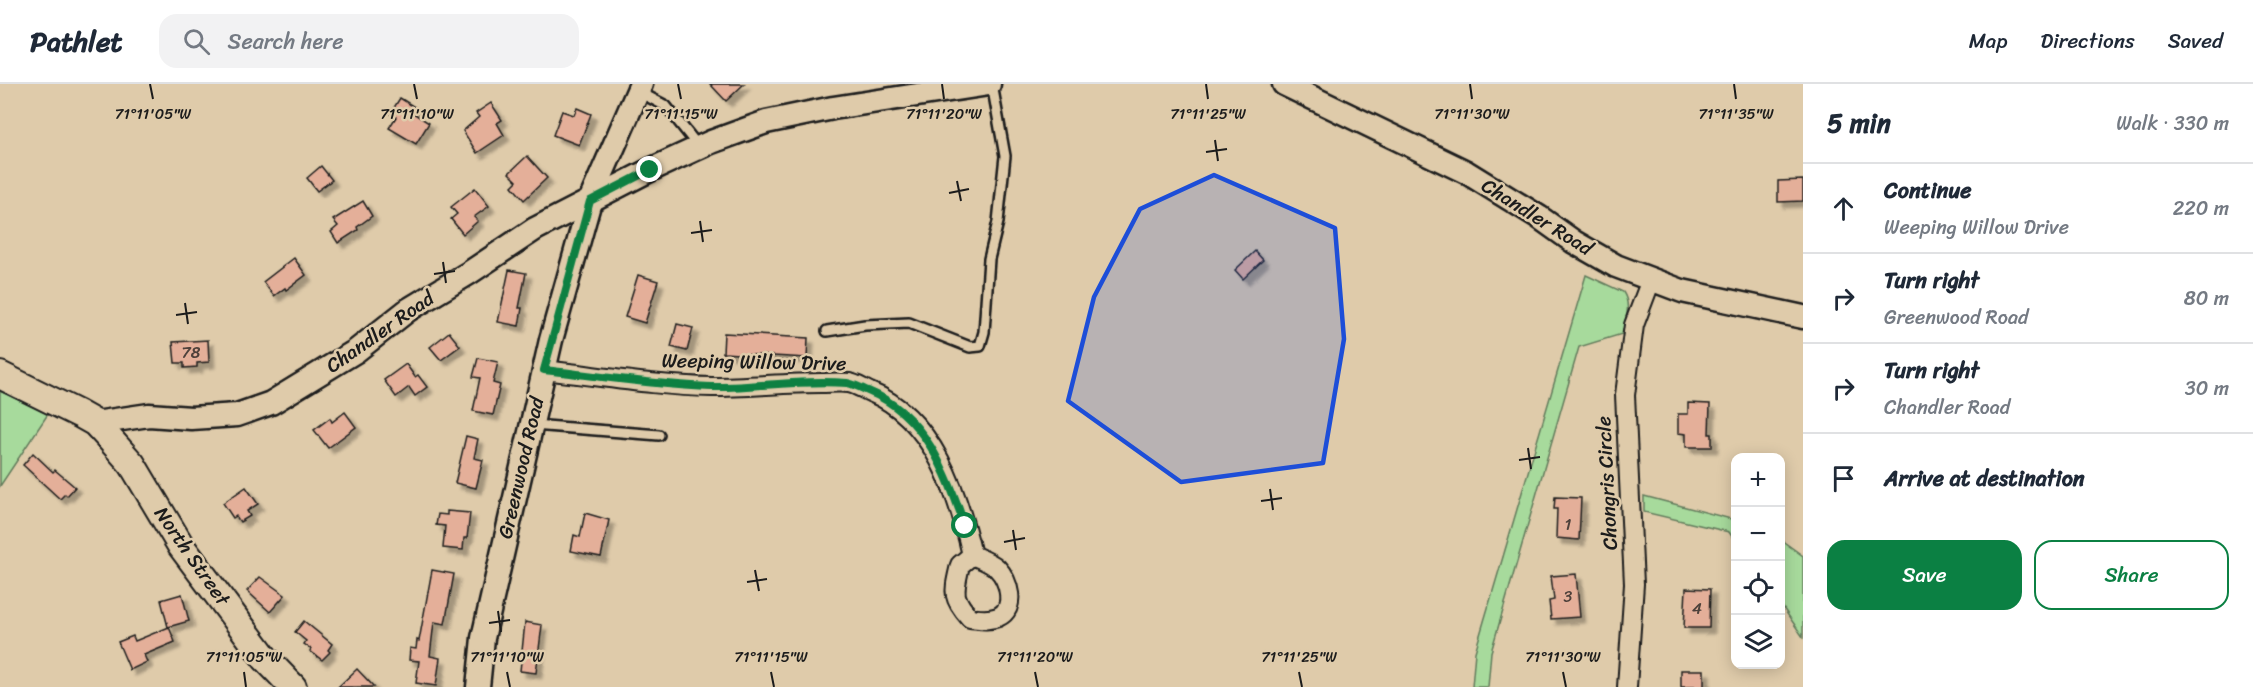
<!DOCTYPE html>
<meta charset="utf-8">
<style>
:root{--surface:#fff;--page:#f2f2f3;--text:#1f2937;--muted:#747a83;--line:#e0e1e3;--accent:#0b8043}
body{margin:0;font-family:Sriracha,sans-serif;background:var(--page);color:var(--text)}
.controls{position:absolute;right:18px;bottom:18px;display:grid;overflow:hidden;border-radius:12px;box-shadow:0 3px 15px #0003}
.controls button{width:54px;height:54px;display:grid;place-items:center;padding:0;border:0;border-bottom:2px solid var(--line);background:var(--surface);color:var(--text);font:30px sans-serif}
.stop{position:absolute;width:18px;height:18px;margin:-14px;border:4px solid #0b8043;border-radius:50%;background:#fff}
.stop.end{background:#0b8043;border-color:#fff;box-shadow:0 2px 6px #0008}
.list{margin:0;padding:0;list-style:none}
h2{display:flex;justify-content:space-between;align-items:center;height:78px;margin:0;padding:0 24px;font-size:26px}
h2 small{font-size:20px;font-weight:400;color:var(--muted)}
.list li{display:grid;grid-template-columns:39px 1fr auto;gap:18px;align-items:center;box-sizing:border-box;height:90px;padding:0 24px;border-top:2px solid var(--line)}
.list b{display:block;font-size:22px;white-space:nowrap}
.list p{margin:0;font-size:20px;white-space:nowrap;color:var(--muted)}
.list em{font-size:20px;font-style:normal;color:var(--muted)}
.actions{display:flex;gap:12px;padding:18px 24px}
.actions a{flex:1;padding:14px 0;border:2px solid var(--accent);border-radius:18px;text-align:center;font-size:21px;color:var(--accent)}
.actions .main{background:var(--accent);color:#fff}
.icon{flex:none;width:33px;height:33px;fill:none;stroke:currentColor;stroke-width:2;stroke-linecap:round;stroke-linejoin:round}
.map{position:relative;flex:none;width:1803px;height:603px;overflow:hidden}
header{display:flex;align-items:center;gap:36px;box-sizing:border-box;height:84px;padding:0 30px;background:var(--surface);border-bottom:2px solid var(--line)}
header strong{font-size:28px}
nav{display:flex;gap:33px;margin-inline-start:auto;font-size:21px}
.search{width:420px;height:54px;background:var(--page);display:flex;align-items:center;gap:15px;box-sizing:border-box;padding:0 21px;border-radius:18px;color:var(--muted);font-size:22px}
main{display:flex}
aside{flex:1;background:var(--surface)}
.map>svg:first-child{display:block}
.green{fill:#a7da9c;stroke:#627b5c;stroke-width:1.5}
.building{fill:#e4af99;stroke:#1c1c1c;stroke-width:1.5;filter:url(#shadow)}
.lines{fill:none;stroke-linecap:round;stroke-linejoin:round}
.service-casing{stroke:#1c1c1c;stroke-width:14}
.minor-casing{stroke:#1c1c1c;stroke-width:22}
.tertiary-casing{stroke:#1c1c1c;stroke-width:27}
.secondary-casing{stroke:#1c1c1c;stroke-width:30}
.service{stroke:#dfcbaa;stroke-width:9}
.minor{stroke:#dfcbaa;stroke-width:18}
.tertiary{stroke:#dfcbaa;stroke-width:22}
.secondary{stroke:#dfcbaa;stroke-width:26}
.route{stroke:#0b8043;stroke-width:8}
.marked{fill:#1d4ed8;fill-opacity:0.2;stroke:#1d4ed8;stroke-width:4.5;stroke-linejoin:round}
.ticks{fill:none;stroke:#1c1c1c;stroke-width:2}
.labels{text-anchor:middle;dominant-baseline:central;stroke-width:5;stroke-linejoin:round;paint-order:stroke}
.number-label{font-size:16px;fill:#4e413b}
.street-label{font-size:20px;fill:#1c1c1c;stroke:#dfcbaa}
.ticks-label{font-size:15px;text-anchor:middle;fill:#1c1c1c;stroke:#dfcbaa;stroke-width:5;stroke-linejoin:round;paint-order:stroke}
</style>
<header>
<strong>Pathlet</strong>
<div class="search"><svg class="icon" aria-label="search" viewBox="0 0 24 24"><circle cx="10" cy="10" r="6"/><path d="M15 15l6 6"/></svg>Search here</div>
<nav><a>Map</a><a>Directions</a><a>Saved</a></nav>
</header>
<main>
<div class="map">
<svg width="1803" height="603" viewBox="0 0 1803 603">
<defs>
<filter id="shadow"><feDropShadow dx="5.5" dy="5.5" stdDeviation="1.5" flood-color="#0004"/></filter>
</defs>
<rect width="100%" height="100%" fill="#dfcbaa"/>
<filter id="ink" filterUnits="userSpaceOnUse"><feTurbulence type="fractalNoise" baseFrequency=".0167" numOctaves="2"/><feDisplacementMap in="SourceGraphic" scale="12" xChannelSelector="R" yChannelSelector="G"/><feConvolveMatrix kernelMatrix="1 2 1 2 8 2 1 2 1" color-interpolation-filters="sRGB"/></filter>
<g filter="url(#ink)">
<!-- green -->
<g class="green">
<path d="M 1586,191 L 1623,208 C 1632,222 1625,236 1622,250 L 1579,263 L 1491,568 L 1488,603 L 1472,603 L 1475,568 Z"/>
<polygon points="0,307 48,330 0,402"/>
<polygon points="1644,412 1735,436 1735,457 1729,448 1644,428"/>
<polygon points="1781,456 1803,472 1803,553 1781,521"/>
</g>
<!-- building -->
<g class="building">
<polygon points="710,0 744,0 726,17"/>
<polygon points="400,14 416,24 413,29 429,39 416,60 389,44 396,33 390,30"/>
<polygon points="491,19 502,36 497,39 504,51 477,69 463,47 479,33 476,29"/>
<polygon points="577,24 591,30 579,61 553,51 562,27 574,31"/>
<polygon points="527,72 547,94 524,116 512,102 517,97 509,89"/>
<polygon points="321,82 332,96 317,107 307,94"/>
<polygon points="1803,96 1803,117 1778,118 1778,97"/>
<polygon points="475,104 489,122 474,133 478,137 463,150 451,135 457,130 451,123"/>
<polygon points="363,117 372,132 357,143 358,146 338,159 331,148 338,142 333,136"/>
<polygon points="1255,167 1263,176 1243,195 1235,186"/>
<polygon points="294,174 306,191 286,206 285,204 274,212 263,198"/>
<polygon points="509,186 526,189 519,224 522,224 519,242 498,238"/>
<polygon points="638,191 658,197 645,239 625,233"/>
<polygon points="677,240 693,244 687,267 671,263"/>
<polygon points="449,248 460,262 441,276 430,263"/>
<polygon points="724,249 808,254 807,274 723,269"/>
<polygon points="208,256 209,278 197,279 197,283 184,284 184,279 175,279 173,258"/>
<polygon points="478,274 498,278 493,299 500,301 493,331 473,327 480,294 473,293"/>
<polygon points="406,280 415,293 418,291 427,303 415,312 409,303 396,313 384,296"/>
<polygon points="1688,319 1710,320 1709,350 1712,350 1712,363 1686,363 1686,350 1678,349 1678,330 1688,330"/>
<polygon points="345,328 356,343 328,364 314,346 330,334 332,338"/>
<polygon points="466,352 478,355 474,374 483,376 476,404 455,399"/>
<polygon points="33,369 53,388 55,386 75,403 67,412 65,410 60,415 23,381"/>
<polygon points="246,403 258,420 247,427 250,432 240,438 236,432 233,434 223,419"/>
<polygon points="1555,413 1581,414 1579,456 1556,454 1557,425 1554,425"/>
<polygon points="447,427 470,429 467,454 464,454 463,466 443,464 445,442 436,441 438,430 447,431"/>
<polygon points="585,429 609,436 601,473 571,467 574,451 580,453"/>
<polygon points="432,486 454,490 445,540 434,538 430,572 440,574 436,602 416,599 419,577 409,576 410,564 416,565 417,556 419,557"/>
<polygon points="1576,490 1580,533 1551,535 1549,517 1554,516 1551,492"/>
<polygon points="260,493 285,511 270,528 247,507"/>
<polygon points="1686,504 1710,505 1709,544 1684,544"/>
<polygon points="182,510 189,537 168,543 161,516"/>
<polygon points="304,537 332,560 328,566 330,568 322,576 310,567 311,565 304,560 306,557 295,548"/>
<polygon points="525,538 542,541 536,589 520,587"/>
<polygon points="169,543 175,558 144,571 147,578 130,586 118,558 133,552 135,557"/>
<polygon points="357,585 374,603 338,603"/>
<rect x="1681" y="586" width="23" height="17"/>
</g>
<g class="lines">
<!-- service casing -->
<g class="service-casing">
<g id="service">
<polyline points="639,8 666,22 698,62"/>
<polyline points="827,247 865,241 909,239 970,263 980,262 984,248 989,175 998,138 1005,72 992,0"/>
<polyline points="533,341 659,351"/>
</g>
</g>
<!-- minor casing -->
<g class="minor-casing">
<g id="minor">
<path d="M 544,286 C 599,292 656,302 712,303 C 748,303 785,299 821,299 C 830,299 840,298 849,299 C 856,300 863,305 870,308 C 933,333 958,410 972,471"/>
<path d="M 972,471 C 981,475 990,478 997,484 C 1009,496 1017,525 998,533 C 988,537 980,535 970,534 C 951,513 954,508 960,481 Z"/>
<polyline points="1627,603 1634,500 1625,311 1634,241 1651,196"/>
</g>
</g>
<!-- tertiary casing -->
<g class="tertiary-casing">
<g id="tertiary">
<polyline points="1284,0 1466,88 1539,133 1574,158 1616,182 1682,207 1803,233"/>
<polyline points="95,339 149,331 191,334 237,331 271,319 356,267 408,226 469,189 535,145 650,86 711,58 766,38 833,24 989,0"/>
<polyline points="478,603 483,554 551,256 581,149 590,117 641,0"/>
</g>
</g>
<!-- secondary casing -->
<g class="secondary-casing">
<polyline id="secondary" points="0,291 79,330 95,339 108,353 132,380 181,462 265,574 293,603"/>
</g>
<!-- service -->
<use href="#service" class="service"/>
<!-- minor -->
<use href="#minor" class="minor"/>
<!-- tertiary -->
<use href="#tertiary" class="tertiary"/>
<!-- secondary -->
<use href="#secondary" class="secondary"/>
</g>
</g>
<g class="lines" filter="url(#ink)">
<!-- route -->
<path class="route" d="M 650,86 L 590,117 L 544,286 C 599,292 655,301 711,303 C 756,304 802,295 847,299 C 854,300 861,304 868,307 C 925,330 946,388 965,442"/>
</g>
<!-- marked area -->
<path class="marked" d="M 1214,91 L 1335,144 L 1344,255 L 1323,379 L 1181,398 L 1068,317 L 1094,213 L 1140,125 Z"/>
<!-- ticks -->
<path class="ticks" d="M 150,0 L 153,15M 414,0 L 417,15M 678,0 L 681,15M 942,0 L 944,15M 1206,0 L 1208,15M 1470,0 L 1472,15M 1734,0 L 1736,15M 1215,56 L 1218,77M 1206,68 L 1227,65M 957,97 L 961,117M 949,109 L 969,105M 700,137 L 703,158M 691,149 L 712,146M 443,178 L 446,199M 434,190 L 455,187M 185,219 L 188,240M 176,231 L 197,228M 1528,364 L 1531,385M 1519,376 L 1540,373M 1270,405 L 1273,426M 1261,417 L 1282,414M 1013,446 L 1016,466M 1004,458 L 1025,454M 755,486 L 759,507M 747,498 L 767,495M 498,527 L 501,548M 489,539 L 510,536M 244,588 L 246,603M 507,588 L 510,603M 771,588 L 774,603M 1035,588 L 1038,603M 1299,588 L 1302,603M 1563,588 L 1566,603"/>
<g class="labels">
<!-- number labels -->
<g class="number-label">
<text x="191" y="268">78</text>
<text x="1568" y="440">1</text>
<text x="1568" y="512">3</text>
<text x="1697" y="524">4</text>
</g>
<!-- street labels -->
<g class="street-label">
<text transform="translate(1537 133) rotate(32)">Chandler Road</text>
<text transform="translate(380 248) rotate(-35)">Chandler Road</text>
<text transform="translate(754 278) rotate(1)">Weeping Willow Drive</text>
<text transform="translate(521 384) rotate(-77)">Greenwood Road</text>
<text transform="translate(1607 399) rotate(-93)">Chongris Circle</text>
<text transform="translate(192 472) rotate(55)">North Street</text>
</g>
</g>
<g class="ticks-label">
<text x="153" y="35">71°11'05"W</text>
<text x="417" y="35">71°11'10"W</text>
<text x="681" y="35">71°11'15"W</text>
<text x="944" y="35">71°11'20"W</text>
<text x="1208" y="35">71°11'25"W</text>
<text x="1472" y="35">71°11'30"W</text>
<text x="1736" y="35">71°11'35"W</text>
<text x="244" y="578">71°11'05"W</text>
<text x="507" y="578">71°11'10"W</text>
<text x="771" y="578">71°11'15"W</text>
<text x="1035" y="578">71°11'20"W</text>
<text x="1299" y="578">71°11'25"W</text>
<text x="1563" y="578">71°11'30"W</text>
</g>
</svg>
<div class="controls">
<button>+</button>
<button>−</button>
<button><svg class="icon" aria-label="locate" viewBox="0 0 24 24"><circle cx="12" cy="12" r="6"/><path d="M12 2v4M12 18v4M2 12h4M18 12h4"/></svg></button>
<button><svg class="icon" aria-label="layers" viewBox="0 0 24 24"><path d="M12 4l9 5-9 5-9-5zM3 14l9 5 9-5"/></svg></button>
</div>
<div class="stop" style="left:965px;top:442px"></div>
<div class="stop end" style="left:650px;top:86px"></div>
</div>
<aside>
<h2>5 min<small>Walk · 330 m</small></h2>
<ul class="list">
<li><svg class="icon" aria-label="ahead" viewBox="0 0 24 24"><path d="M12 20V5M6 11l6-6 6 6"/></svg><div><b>Continue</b><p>Weeping Willow Drive</p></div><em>220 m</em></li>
<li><svg class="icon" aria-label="right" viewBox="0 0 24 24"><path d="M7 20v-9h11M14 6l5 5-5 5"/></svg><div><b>Turn right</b><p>Greenwood Road</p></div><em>80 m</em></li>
<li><svg class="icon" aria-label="right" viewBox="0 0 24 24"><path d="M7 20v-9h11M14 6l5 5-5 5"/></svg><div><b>Turn right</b><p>Chandler Road</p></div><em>30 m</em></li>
<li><svg class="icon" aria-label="arrive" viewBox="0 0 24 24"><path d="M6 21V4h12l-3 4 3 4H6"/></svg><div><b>Arrive at destination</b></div></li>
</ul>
<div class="actions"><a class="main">Save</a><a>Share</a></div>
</aside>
</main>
